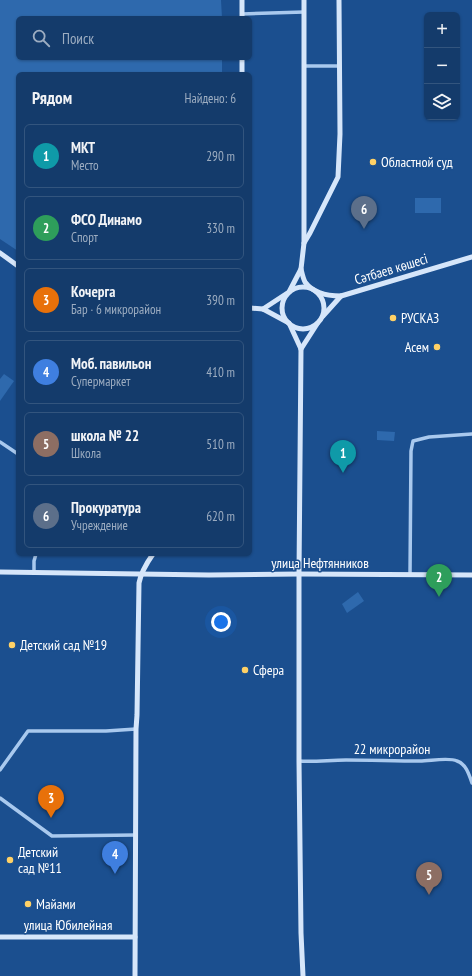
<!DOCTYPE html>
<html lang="ru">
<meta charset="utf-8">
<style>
:root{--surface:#143b6b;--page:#1d4271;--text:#f1f3f6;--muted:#9dadc1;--line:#33557e;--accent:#ffd166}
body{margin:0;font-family:"PT Sans Narrow",sans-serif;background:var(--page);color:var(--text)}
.controls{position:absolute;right:12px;top:12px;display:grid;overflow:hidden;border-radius:6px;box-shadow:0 1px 3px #0004}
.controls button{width:36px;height:36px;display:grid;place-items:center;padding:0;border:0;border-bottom:1px solid var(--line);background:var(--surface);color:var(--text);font:20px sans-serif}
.you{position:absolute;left:221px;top:622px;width:14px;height:14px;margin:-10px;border:3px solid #fff;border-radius:50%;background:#1a73e8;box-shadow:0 0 0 6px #1a73e833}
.badge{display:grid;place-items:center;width:26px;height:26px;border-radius:50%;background:var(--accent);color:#fff;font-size:13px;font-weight:700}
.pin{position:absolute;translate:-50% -33px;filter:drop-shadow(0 1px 2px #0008)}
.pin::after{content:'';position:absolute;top:21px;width:14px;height:12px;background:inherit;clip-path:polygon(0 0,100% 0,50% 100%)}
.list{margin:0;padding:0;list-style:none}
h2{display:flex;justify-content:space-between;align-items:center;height:52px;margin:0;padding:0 16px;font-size:17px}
h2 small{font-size:13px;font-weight:400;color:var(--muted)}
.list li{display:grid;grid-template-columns:26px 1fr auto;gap:12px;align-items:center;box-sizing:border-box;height:64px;margin:0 8px 8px;padding:0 8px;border:1px solid var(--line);border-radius:6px}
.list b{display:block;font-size:15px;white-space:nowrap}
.list p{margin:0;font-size:13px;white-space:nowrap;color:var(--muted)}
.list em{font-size:13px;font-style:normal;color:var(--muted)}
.icon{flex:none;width:22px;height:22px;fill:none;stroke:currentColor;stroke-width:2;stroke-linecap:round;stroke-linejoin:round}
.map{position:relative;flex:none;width:472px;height:976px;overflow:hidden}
.search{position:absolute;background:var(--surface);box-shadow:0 1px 3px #0004;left:16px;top:16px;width:236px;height:44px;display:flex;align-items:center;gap:10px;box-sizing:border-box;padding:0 14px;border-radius:6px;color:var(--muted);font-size:15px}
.panel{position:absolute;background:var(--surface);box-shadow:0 1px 3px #0004;left:16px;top:72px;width:236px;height:484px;border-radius:6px}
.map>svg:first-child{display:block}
.green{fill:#2e69ad}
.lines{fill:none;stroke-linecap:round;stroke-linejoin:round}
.street{stroke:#a9c9ee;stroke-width:3.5}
.secondary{stroke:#d6e6fa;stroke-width:5}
.poi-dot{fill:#ffd166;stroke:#1b4f8f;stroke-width:1.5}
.labels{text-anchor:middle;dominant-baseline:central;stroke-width:3;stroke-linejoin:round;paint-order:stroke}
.poi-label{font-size:14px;fill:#fff;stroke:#1b4f8f;text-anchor:start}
.street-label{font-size:14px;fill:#fff;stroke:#1b4f8f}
</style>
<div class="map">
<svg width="472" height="976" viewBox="0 0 472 976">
<rect width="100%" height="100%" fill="#1b4f8f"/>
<!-- green -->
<g class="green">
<polygon points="0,0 221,0 222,18 18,18 18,58 222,58 222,74 18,74 18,251 0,239"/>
<rect x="415" y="198" width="26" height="15"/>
<polygon points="4,374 14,381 0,401 0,379"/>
<polygon points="377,431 395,432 394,441 377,440"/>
<polygon points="358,592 364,601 347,613 342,604"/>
</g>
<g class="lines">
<!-- street -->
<g class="street">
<polyline points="242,14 304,12"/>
<polyline points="304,66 339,66"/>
<polyline points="0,442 18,454"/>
<polyline points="34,573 34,561 36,554"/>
<polyline points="410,575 411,451 413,441 429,437 472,434"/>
<path d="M 299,761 C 315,762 330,760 346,760 C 371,760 395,761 420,761 C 430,761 449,757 457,761 C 466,764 469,774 472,783"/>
<polyline points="0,770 28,731 106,731 136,729"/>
<polyline points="0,798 52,836 136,835"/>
</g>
<!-- secondary -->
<g class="secondary">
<polyline points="242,18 242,0"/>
<polyline points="242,74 242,58"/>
<polyline points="304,243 310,233 338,177 340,134 339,0"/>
<polyline points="0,253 18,266"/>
<path d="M 301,269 C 302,273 303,278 305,282 C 313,293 328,296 341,296 L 472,257"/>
<circle cx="303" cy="308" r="21"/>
<polyline points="250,308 263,309 289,323 301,349 299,574 299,761 301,933 303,976"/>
<polyline points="263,309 289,292 301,269 304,243 304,0"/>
<polyline points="323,316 341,296"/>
<polyline points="301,349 317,324"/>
<polyline points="0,572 209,575 299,574 472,575"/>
<polyline points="0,937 135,937"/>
<path d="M 135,976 L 136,729 L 137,715 L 139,583 C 141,572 146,564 153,554"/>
</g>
</g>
<!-- markers -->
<g class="poi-dot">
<circle cx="373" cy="162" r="4"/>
<circle cx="393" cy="318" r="4"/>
<circle cx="437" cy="347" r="4"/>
<circle cx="12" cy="645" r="4"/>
<circle cx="245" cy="670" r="4"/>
<circle cx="10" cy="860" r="4"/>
<circle cx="28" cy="904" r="4"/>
</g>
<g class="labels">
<!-- poi labels -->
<g class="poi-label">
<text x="381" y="162">Областной суд</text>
<text x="401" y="318">РУСКАЗ</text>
<text x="429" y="347" text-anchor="end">Асем</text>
<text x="20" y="645">Детский сад №19</text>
<text x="253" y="670">Сфера</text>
<text x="18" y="852">Детский<tspan x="18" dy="16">сад №11</tspan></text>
<text x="36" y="904">Майами</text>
</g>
<!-- street labels -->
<g class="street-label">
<text transform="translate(391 269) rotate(-17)">Сәтбаев көшесі</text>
<text x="320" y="563">улица Нефтянников</text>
<text x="392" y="749">22 микрорайон</text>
<text x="68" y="925">улица Юбилейная</text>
</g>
</g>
</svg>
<div class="controls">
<button>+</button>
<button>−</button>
<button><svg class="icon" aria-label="layers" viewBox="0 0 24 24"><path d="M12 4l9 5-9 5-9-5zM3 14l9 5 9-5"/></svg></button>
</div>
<div class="you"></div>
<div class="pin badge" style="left:343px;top:473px;background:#0f9aa8">1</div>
<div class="pin badge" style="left:439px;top:597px;background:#2e9e5b">2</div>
<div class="pin badge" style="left:51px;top:818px;background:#e8710a">3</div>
<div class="pin badge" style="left:115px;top:874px;background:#3f7fe0">4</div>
<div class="pin badge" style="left:429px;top:895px;background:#8d6e63">5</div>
<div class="pin badge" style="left:364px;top:229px;background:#5c6f8a">6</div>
<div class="search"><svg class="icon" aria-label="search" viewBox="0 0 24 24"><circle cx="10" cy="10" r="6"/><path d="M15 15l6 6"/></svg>Поиск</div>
<section class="panel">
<h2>Рядом<small>Найдено: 6</small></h2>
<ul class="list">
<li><span class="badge" style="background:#0f9aa8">1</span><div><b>МКТ</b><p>Место</p></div><em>290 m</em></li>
<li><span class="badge" style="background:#2e9e5b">2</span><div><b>ФСО Динамо</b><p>Спорт</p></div><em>330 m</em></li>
<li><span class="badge" style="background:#e8710a">3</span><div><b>Кочерга</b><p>Бар · 6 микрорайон</p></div><em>390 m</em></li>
<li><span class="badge" style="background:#3f7fe0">4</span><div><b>Моб. павильон</b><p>Супермаркет</p></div><em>410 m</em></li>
<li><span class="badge" style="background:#8d6e63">5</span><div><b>школа № 22</b><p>Школа</p></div><em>510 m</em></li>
<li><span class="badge" style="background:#5c6f8a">6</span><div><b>Прокуратура</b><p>Учреждение</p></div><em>620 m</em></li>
</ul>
</section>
</div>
